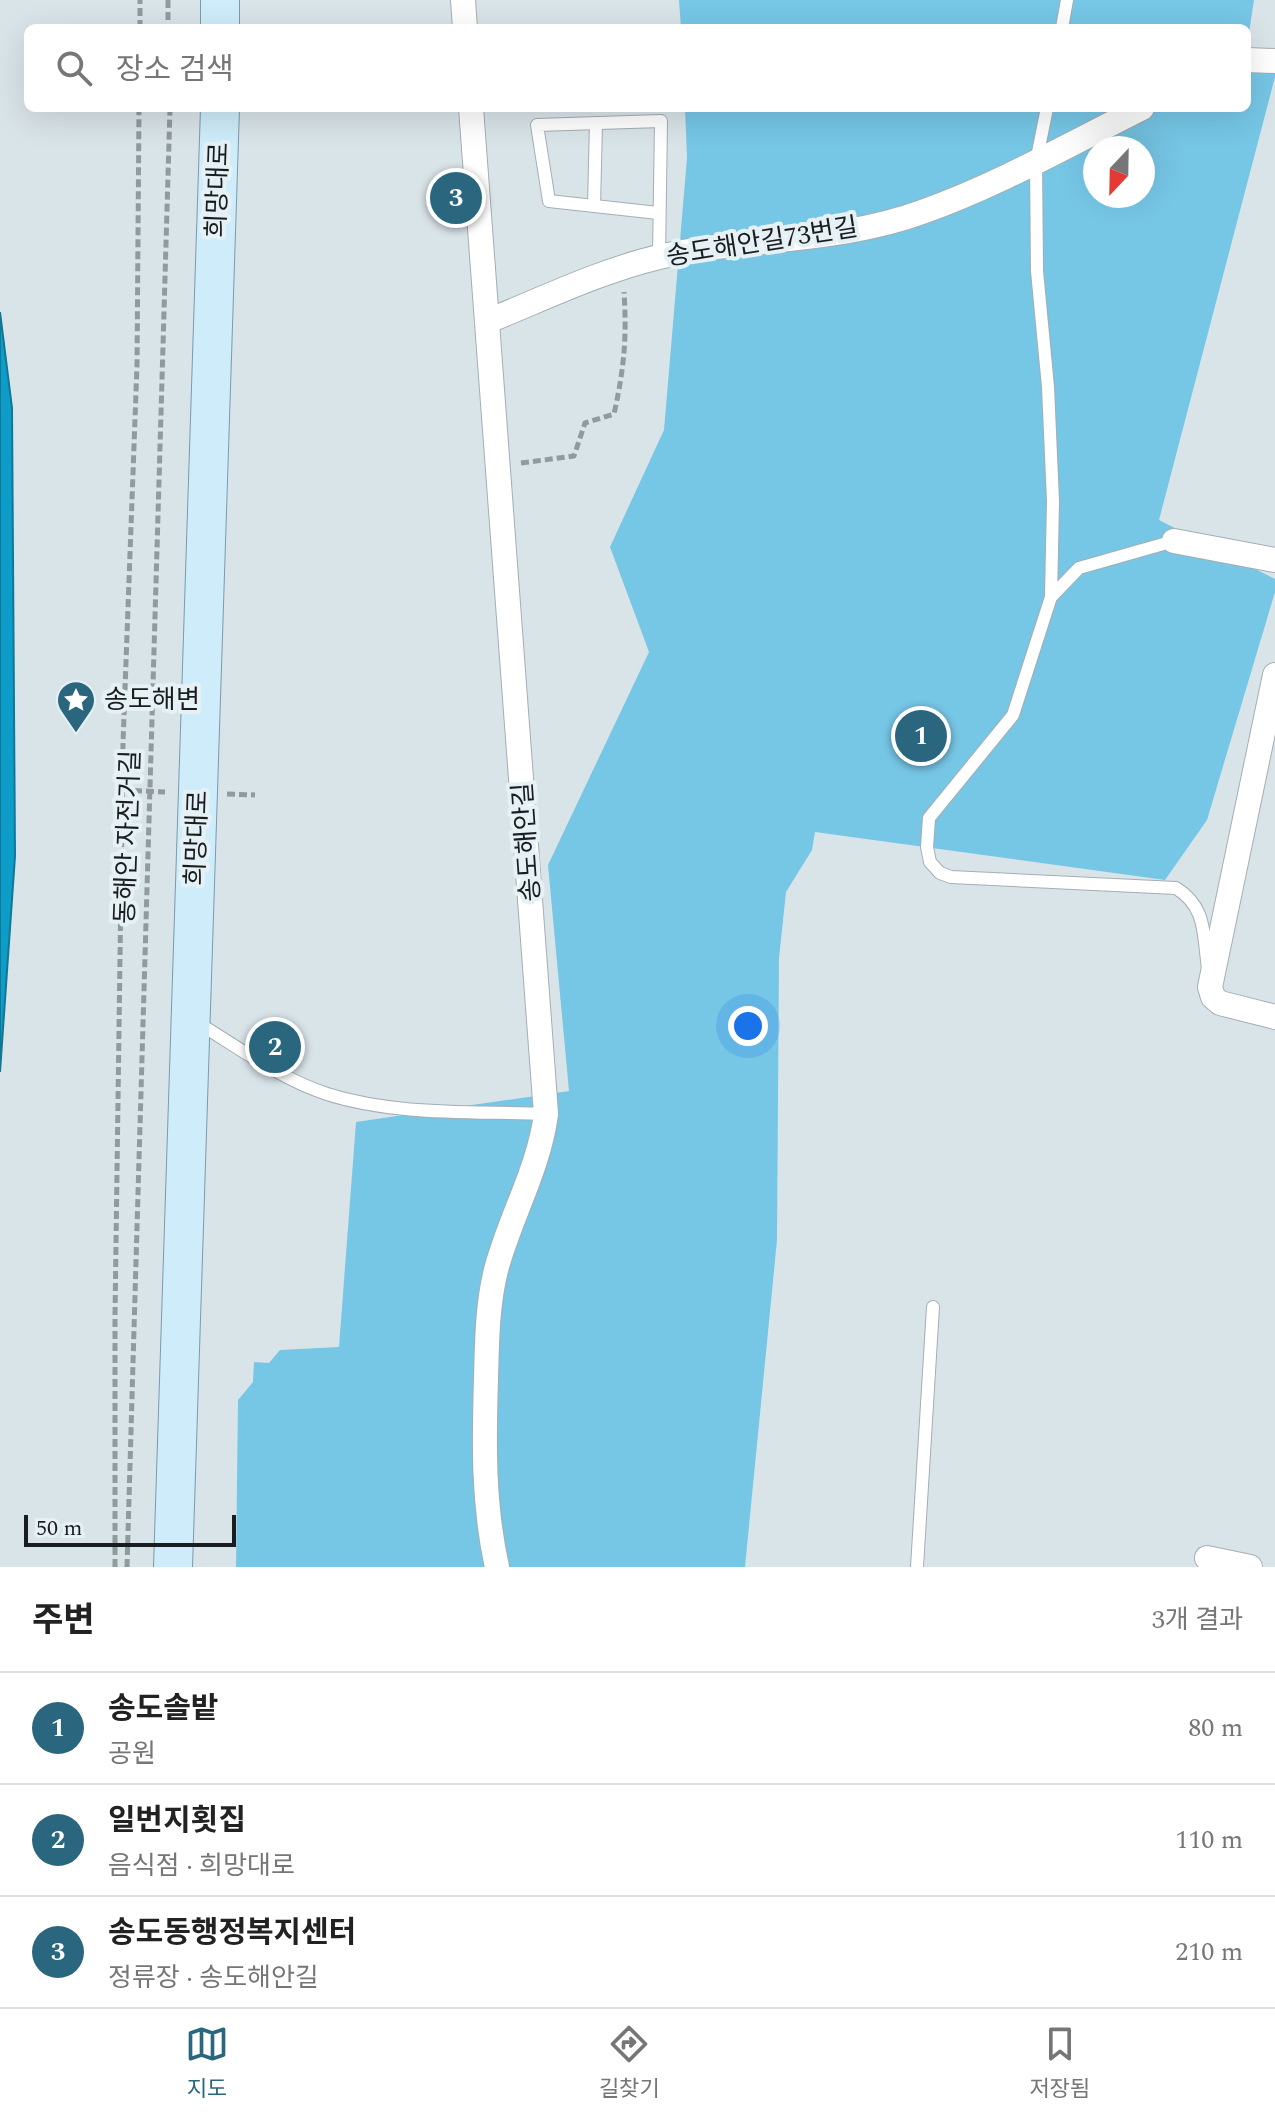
<!DOCTYPE html>
<html lang="ko">
<meta charset="utf-8">
<style>
:root{--surface:#fff;--page:#f6f6f6;--text:#222;--muted:#767676;--line:#e0e0e0;--accent:#2a677e}
body{margin:0;font-family:Spectral,"Noto Sans KR",serif;background:var(--page);color:var(--text)}
.compass{position:absolute;left:1083px;top:136px;width:72px;height:72px;border-radius:50%;background:var(--surface);box-shadow:0 8px 32px #0002;rotate:202deg}
.scale{position:absolute;left:24px;bottom:20px;width:212px;box-sizing:border-box;padding-left:8px;border:4px solid #191d1f;border-top:0;font-size:22px;line-height:28px;white-space:nowrap;color:#191d1f;-webkit-text-stroke:6px #e6f1f6;paint-order:stroke}
.you{position:absolute;left:748px;top:1026px;width:28px;height:28px;margin:-20px;border:6px solid #fff;border-radius:50%;background:#1a73e8;box-shadow:0 0 0 12px #1a73e833}
.badge{display:grid;place-items:center;width:52px;height:52px;border-radius:50%;background:var(--accent);color:#fff;font-size:26px;font-weight:700}
.pin{position:absolute;translate:-50% -50%;border:4px solid #fff;box-shadow:0 2px 8px #0006}
.list{margin:0;padding:0;list-style:none}
h2{display:flex;justify-content:space-between;align-items:center;height:104px;margin:0;padding:0 32px;font-size:34px}
h2 small{font-size:26px;font-weight:400;color:var(--muted)}
.list li{display:grid;grid-template-columns:52px 1fr auto;gap:24px;align-items:center;box-sizing:border-box;height:112px;padding:0 32px;border-top:2px solid var(--line)}
.list b{display:block;font-size:30px;white-space:nowrap}
.list p{margin:0;font-size:26px;white-space:nowrap;color:var(--muted)}
.list em{font-size:26px;font-style:normal;color:var(--muted)}
.icon{flex:none;width:44px;height:44px;fill:none;stroke:currentColor;stroke-width:2;stroke-linecap:round;stroke-linejoin:round}
.map{position:relative;flex:none;width:1275px;height:1567px;overflow:hidden}
.search{position:absolute;background:var(--surface);box-shadow:0 8px 32px #0002;left:24px;right:24px;top:24px;height:88px;display:flex;align-items:center;gap:20px;box-sizing:border-box;padding:0 28px;border-radius:12px;color:var(--muted);font-size:30px}
.sheet{height:440px;background:var(--surface)}
nav{display:flex;justify-content:space-around;align-items:center;box-sizing:border-box;height:112px;border-top:2px solid var(--line);background:var(--surface);font-size:22px;color:var(--muted)}
nav a{display:grid;justify-items:center;gap:4px}
nav .on{color:var(--accent)}
.map>svg:first-child{display:block}
.green{fill:#76c6e6;fill-rule:evenodd}
.water{fill:#0d9dc8;stroke:#117795;stroke-width:2}
.lines{fill:none;stroke-linecap:round;stroke-linejoin:round}
.service-casing{stroke:#a4aeb3;stroke-width:14}
.minor-casing{stroke:#a4aeb3;stroke-width:26}
.primary-casing{stroke:#7a9baa;stroke-width:40}
.path{stroke:#919a9d;stroke-width:5;stroke-dasharray:8 4;stroke-linecap:butt}
.service{stroke:#fff;stroke-width:12}
.minor{stroke:#fff;stroke-width:24}
.primary{stroke:#ceecf9;stroke-width:38}
.labels{text-anchor:middle;dominant-baseline:central;stroke-width:8;stroke-linejoin:round;paint-order:stroke}
.street-label{font-size:26px;fill:#191d1f;stroke:#e6f1f6}
.poi-label{font-size:26px;fill:#191d1f;stroke:#e6f1f6;text-anchor:start}
</style>
<div class="map">
<svg width="1275" height="1567" viewBox="0 0 1275 1567">
<rect width="100%" height="100%" fill="#d9e4e9"/>
<!-- green -->
<g class="green">
<polygon points="679,0 1254,0 1247,46 1247,28 681,28"/>
<path d="M 1247,61 L 1275,70 L 1275,77 L 1159,520 L 1275,579 L 1275,592 L 1207,820 L 1165,880 L 815,832 L 812,850 L 786,892 L 779,958 L 777,1240 L 745,1567 L 236,1567 L 238,1400 L 253,1382 L 254,1362 L 269,1363 L 280,1350 L 339,1347 L 356,1122 L 569,1091 L 548,865 L 649,652 L 610,547 L 664,430 L 687,158 L 685,108 L 1247,108 ZM 1095,148 L 1143,148 L 1143,196 L 1095,196 Z"/>
</g>
<!-- water -->
<polygon class="water" points="0,312 12,408 15,856 0,1072"/>
<g class="lines">
<!-- service casing -->
<g class="service-casing">
<g id="service">
<polyline points="1062,28 1067,0"/>
<path d="M 1047,108 L 1036,162 L 1037,271 L 1048,387 L 1053,501 L 1051,597 L 1013,715 L 929,818 L 927,847 L 930,862 L 940,873 L 951,877 L 1176,888 C 1207,907 1203,935 1208,968"/>
<polyline points="594,206 596,123"/>
<polyline points="658,213 549,201 537,125 661,121 659,257"/>
<polyline points="1051,597 1079,568 1174,541"/>
<path d="M 198,1023 C 239,1048 281,1079 327,1094 C 396,1116 474,1111 546,1114"/>
<polyline points="917,1567 933,1307"/>
</g>
</g>
<!-- minor casing -->
<g class="minor-casing">
<g id="minor">
<polyline points="463,0 465,28"/>
<polyline points="1247,60 1275,61"/>
<path d="M 471,108 L 546,1114 C 539,1169 510,1217 496,1270 C 487,1306 487,1343 486,1379 C 484,1443 483,1504 497,1567"/>
<path d="M 488,321 C 543,299 600,271 659,257 C 745,237 838,243 922,212 C 998,185 1070,144 1142,108"/>
<polyline points="1174,541 1275,560"/>
<polyline points="1275,675 1210,987 1213,997 1220,1003 1275,1017"/>
<polyline points="1207,1558 1250,1567"/>
</g>
</g>
<!-- primary casing -->
<g class="primary-casing">
<g id="primary">
<polyline points="220,0 220,28"/>
<polyline points="173,1567 220,108"/>
</g>
</g>
<!-- path -->
<g class="path">
<polyline points="168,0 168,28"/>
<polyline points="140,28 140,0"/>
<path d="M 521,463 L 574,456 L 585,423 L 614,414 C 624,369 627,338 624,292"/>
<polyline points="122,790 165,792"/>
<polyline points="227,794 255,795"/>
<polyline points="115,1567 115,1316 123,743 137,365 139,108"/>
<polyline points="127,1567 170,108"/>
</g>
<!-- service -->
<use href="#service" class="service"/>
<!-- minor -->
<use href="#minor" class="minor"/>
<!-- primary -->
<use href="#primary" class="primary"/>
</g>
<!-- icons -->
<defs>
<g id="sight-pin" transform="scale(2)"><path d="M0 17L-7.5 6A9.5 9.5 0 1 1 7.5 6Z" fill="#2a677e" stroke="#e6f1f6"/><path d="M0-6L1.8-2.2L6-1.7L2.9 1.2L3.7 5.4L0 3.3L-3.7 5.4L-2.9 1.2L-6-1.7L-1.8-2.2Z" fill="#fff"/></g>
</defs>
<g fill-rule="evenodd">
<use href="#sight-pin" x="76" y="700"/>
</g>
<g class="labels">
<!-- street labels -->
<g class="street-label">
<text transform="translate(218 190) rotate(-88)">희망대로</text>
<text transform="translate(762 242) rotate(-9)">송도해안길73번길</text>
<text transform="translate(128 837) rotate(-88)">동해안 자전거길</text>
<text transform="translate(197 838) rotate(-88)">희망대로</text>
<text transform="translate(527 842) rotate(-94)">송도해안길</text>
</g>
<!-- poi labels -->
<g class="poi-label">
<text x="104" y="700">송도해변</text>
</g>
</g>
</svg>
<svg class="compass" viewBox="-18 -18 36 36"><path d="M0-13l5 13h-10z" fill="#e53935"/><path d="M0 13l5-13h-10z" fill="#767676"/></svg>
<div class="scale">50 m</div>
<div class="you"></div>
<div class="pin badge" style="left:921px;top:736px">1</div>
<div class="pin badge" style="left:275px;top:1047px">2</div>
<div class="pin badge" style="left:456px;top:198px">3</div>
<div class="search"><svg class="icon" aria-label="search" viewBox="0 0 24 24"><circle cx="10" cy="10" r="6"/><path d="M15 15l6 6"/></svg>장소 검색</div>
</div>
<section class="sheet">
<h2>주변<small>3개 결과</small></h2>
<ul class="list">
<li><span class="badge">1</span><div><b>송도솔밭</b><p>공원</p></div><em>80 m</em></li>
<li><span class="badge">2</span><div><b>일번지횟집</b><p>음식점 · 희망대로</p></div><em>110 m</em></li>
<li><span class="badge">3</span><div><b>송도동행정복지센터</b><p>정류장 · 송도해안길</p></div><em>210 m</em></li>
</ul>
</section>
<nav>
<a class="on"><svg class="icon" aria-label="map" viewBox="0 0 24 24"><path d="M3 6l6-2 6 2 6-2v14l-6 2-6-2-6 2zM9 4v14M15 6v14"/></svg>지도</a>
<a><svg class="icon" aria-label="directions" viewBox="0 0 24 24"><path d="M12 3l9 9-9 9-9-9zM9 14v-3h6M13 9l2 2-2 2"/></svg>길찾기</a>
<a><svg class="icon" aria-label="saved" viewBox="0 0 24 24"><path d="M7 4h10v16l-5-4-5 4z"/></svg>저장됨</a>
</nav>
